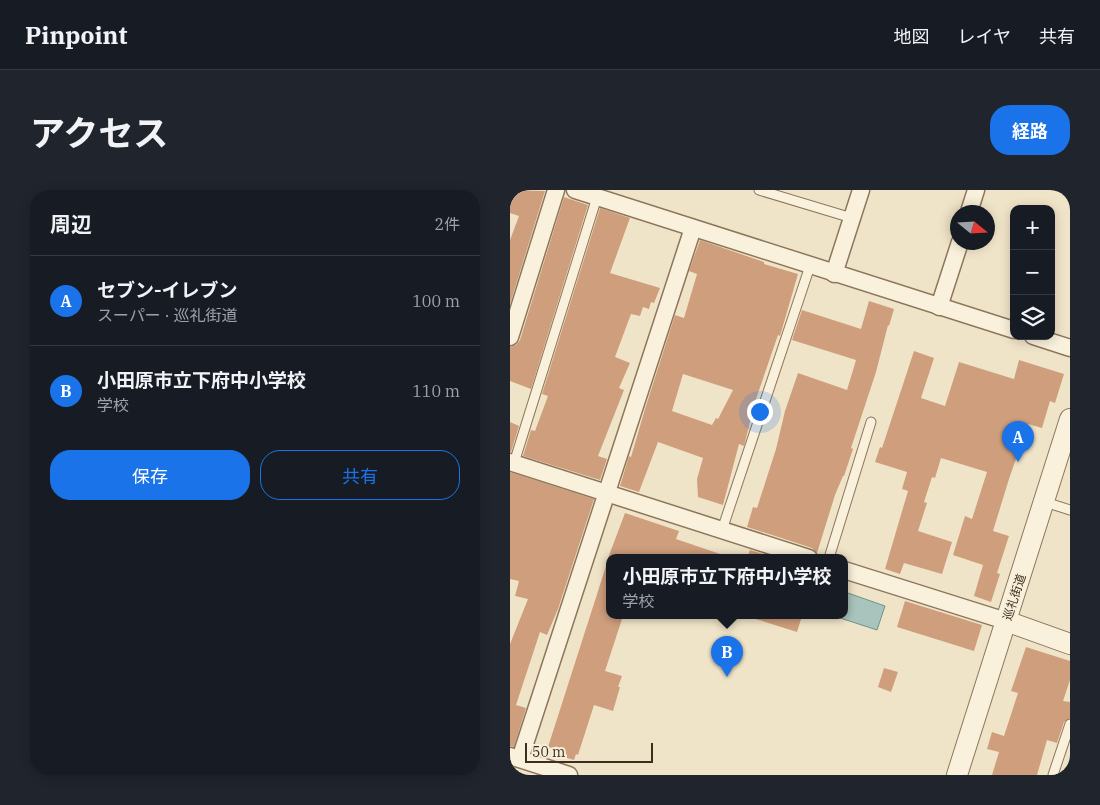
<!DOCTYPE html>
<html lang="ja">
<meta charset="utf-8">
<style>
:root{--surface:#171b24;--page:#20242c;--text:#f1f3f6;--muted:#9ea1a6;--line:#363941;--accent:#1a73e8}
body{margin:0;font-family:"IBM Plex Serif","Noto Sans JP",serif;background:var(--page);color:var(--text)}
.controls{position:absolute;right:15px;top:15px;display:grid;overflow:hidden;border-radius:10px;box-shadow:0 2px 12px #0003}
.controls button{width:45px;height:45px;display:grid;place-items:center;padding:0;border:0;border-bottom:1px solid var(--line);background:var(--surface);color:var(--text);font:25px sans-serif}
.compass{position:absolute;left:440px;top:15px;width:45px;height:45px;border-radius:50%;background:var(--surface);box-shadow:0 2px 12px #0003;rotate:108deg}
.scale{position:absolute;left:15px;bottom:12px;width:128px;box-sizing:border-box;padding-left:5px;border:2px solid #3d2e20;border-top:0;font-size:14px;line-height:18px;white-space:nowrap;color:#3d2e20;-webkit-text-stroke:4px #f7eed8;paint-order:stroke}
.you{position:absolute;left:249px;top:221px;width:18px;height:18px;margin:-12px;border:4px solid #fff;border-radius:50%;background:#1a73e8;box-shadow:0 0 0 8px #1a73e833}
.badge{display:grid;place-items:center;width:32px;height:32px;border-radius:50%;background:var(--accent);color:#fff;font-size:16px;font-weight:700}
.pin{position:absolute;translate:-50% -41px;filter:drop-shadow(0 1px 2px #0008)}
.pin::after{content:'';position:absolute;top:26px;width:18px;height:15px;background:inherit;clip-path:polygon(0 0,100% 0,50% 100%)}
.popup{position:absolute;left:96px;top:364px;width:242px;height:65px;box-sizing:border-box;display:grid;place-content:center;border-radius:10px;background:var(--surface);filter:drop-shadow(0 1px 4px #0005);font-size:16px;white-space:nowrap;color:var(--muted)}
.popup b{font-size:19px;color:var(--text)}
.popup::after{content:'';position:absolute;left:50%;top:100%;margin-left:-10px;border:10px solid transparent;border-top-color:var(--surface)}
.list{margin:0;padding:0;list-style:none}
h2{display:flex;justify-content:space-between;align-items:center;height:65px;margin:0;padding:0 20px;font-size:21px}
h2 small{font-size:16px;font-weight:400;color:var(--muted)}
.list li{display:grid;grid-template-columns:32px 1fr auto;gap:15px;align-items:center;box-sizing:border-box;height:90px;padding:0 20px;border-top:1px solid var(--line)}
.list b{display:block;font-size:19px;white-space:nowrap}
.list p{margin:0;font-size:16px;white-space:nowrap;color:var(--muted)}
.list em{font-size:16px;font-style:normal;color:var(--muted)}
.actions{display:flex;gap:10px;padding:15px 20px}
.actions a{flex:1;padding:11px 0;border:1px solid var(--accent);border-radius:20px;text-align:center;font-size:18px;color:var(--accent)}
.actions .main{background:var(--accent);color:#fff}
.icon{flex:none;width:28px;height:28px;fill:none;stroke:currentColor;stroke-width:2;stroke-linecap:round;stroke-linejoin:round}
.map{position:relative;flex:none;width:560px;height:585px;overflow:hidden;border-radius:20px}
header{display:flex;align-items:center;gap:30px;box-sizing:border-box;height:70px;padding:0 25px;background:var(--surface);border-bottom:1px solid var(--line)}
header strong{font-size:24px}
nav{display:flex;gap:28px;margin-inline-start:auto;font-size:18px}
.intro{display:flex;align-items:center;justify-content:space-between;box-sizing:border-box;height:120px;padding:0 30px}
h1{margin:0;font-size:35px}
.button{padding:12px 22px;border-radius:20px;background:var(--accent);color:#fff;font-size:18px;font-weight:700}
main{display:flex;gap:30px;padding:0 30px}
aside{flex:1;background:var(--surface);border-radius:20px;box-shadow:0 2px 12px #0003}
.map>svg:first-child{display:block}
.water{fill:#a9c4bc;stroke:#6f938a}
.building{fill:#cf9f7d;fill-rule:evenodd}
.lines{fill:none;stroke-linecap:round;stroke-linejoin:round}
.service-casing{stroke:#8d765c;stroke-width:11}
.minor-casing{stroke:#8d765c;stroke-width:19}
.tertiary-casing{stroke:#8d765c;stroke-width:22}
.service{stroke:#faf1dc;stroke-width:9}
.minor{stroke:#faf1dc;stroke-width:16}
.tertiary{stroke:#faf1dc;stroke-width:20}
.labels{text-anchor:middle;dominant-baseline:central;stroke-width:4;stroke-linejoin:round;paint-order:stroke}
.street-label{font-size:12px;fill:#3d2e20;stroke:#f7eed8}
</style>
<header>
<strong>Pinpoint</strong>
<nav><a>地図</a><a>レイヤ</a><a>共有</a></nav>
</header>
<div class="intro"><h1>アクセス</h1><a class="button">経路</a></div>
<main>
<aside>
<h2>周辺<small>2件</small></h2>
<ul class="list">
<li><span class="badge">A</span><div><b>セブン-イレブン</b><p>スーパー · 巡礼街道</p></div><em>100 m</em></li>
<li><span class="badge">B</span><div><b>小田原市立下府中小学校</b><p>学校</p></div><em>110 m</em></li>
</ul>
<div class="actions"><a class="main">保存</a><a>共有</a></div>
</aside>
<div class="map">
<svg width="560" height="585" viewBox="0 0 560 585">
<rect width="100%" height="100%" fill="#f0e4c8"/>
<!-- water -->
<polygon class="water" points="335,402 375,416 367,440 324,426 334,426"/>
<!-- building -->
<g class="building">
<polygon points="0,0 35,1 0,114 0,50 9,26 0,23"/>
<polygon points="54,7 78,15 21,199 0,191 0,157 6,155 10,150"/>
<polygon points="90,18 120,28 100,83 150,98 144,113 141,112 139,119 133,117 130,126 121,124 105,167 120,173 109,198 114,200 88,266 97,269 90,290 13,266 21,240 25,241 38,206 32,204"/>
<path d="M 190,50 L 254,72 L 254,74 L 288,84 L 270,146 L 268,145 L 245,212 L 234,256 L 229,254 L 213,315 L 188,307 L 187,289 L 193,268 L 148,252 L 129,302 L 110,296 L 119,266 L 121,267 L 135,219 L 165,125 L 174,128 L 187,84 L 179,81 ZM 173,184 L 223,200 L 208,229 L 206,228 L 202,235 L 162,221 Z"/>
<polygon points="359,111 384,119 379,136 378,135 366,182 341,258 343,259 334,286 333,286 325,305 307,363 302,358 237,337 243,317 247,318 266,259 275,221 288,183 337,200 346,170 282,150 292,120 351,139"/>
<polygon points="404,161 424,168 411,208 435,216 449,172 504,189 509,170 554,184 545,213 540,211 532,238 518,234 499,289 483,341 499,346 487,383 490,384 481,412 464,406 473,375 443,365 455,326 462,329 477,282 431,268 425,288 422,287 414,312 417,313 408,341 442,352 432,384 394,373 390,384 375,379 398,301 392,299 397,282 365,272 370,257 372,258"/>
<polygon points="0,232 9,236 1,262 0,262"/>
<polygon points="0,282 84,309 48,419 37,445 30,442 6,515 16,518 4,557 0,556 0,454 18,409 5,406 9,391 0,389"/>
<polygon points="115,323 169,341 166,349 216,366 215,368 98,368"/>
<polygon points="240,360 267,368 237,368"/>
<polygon points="97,373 100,374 100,426 113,426 95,481 112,486 108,497 110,497 103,521 84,515 68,565 66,564 64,570 47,565 48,560 38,557"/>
<polygon points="395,411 472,435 464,461 387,437"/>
<polygon points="247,426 292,426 287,442 246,429"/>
<polygon points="516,457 560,471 560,490 553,511 560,512 560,528 554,532 547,553 537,550 527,585 482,585 489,562 477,559 482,542 494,546 508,503 501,501"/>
<polygon points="374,478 388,482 381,502 368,497"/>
</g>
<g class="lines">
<!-- service casing -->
<g class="service-casing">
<g id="service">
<polyline points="249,0 342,28"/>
<polyline points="4,273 87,7"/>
<polyline points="535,312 560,320"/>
<polyline points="212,340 300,76"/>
<polyline points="319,368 361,232"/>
<polyline points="543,585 560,534"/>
</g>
</g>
<!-- minor casing -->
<g class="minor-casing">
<g id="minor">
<polyline points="65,0 504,140"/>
<polyline points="459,22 466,0"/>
<polyline points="324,84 351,0"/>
<polyline points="429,117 450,52"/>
<polyline points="523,146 560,158"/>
<polyline points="0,147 46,0"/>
<polyline points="0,272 299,368"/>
<polyline points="334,380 496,431"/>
<polyline points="0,566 59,585"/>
<polyline points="10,569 183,38"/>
</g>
</g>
<!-- tertiary casing -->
<g class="tertiary-casing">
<g id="tertiary">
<polyline points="496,431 560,454"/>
<polyline points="447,585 560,229"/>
</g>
</g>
<!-- service -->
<use href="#service" class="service"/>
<!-- minor -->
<use href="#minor" class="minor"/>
<!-- tertiary -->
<use href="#tertiary" class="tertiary"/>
</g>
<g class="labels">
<!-- street labels -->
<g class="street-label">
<text transform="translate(504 407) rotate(-72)">巡礼街道</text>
</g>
</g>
</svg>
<div class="controls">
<button>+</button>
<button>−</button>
<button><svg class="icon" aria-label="layers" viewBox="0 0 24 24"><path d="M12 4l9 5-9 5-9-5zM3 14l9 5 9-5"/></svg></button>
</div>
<svg class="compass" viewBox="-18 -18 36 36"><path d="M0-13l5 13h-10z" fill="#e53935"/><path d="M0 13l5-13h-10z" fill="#9ea1a6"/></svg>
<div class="scale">50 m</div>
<div class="you"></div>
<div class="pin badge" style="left:508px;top:272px">A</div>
<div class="pin badge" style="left:217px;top:487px">B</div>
<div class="popup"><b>小田原市立下府中小学校</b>学校</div>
</div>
</main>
